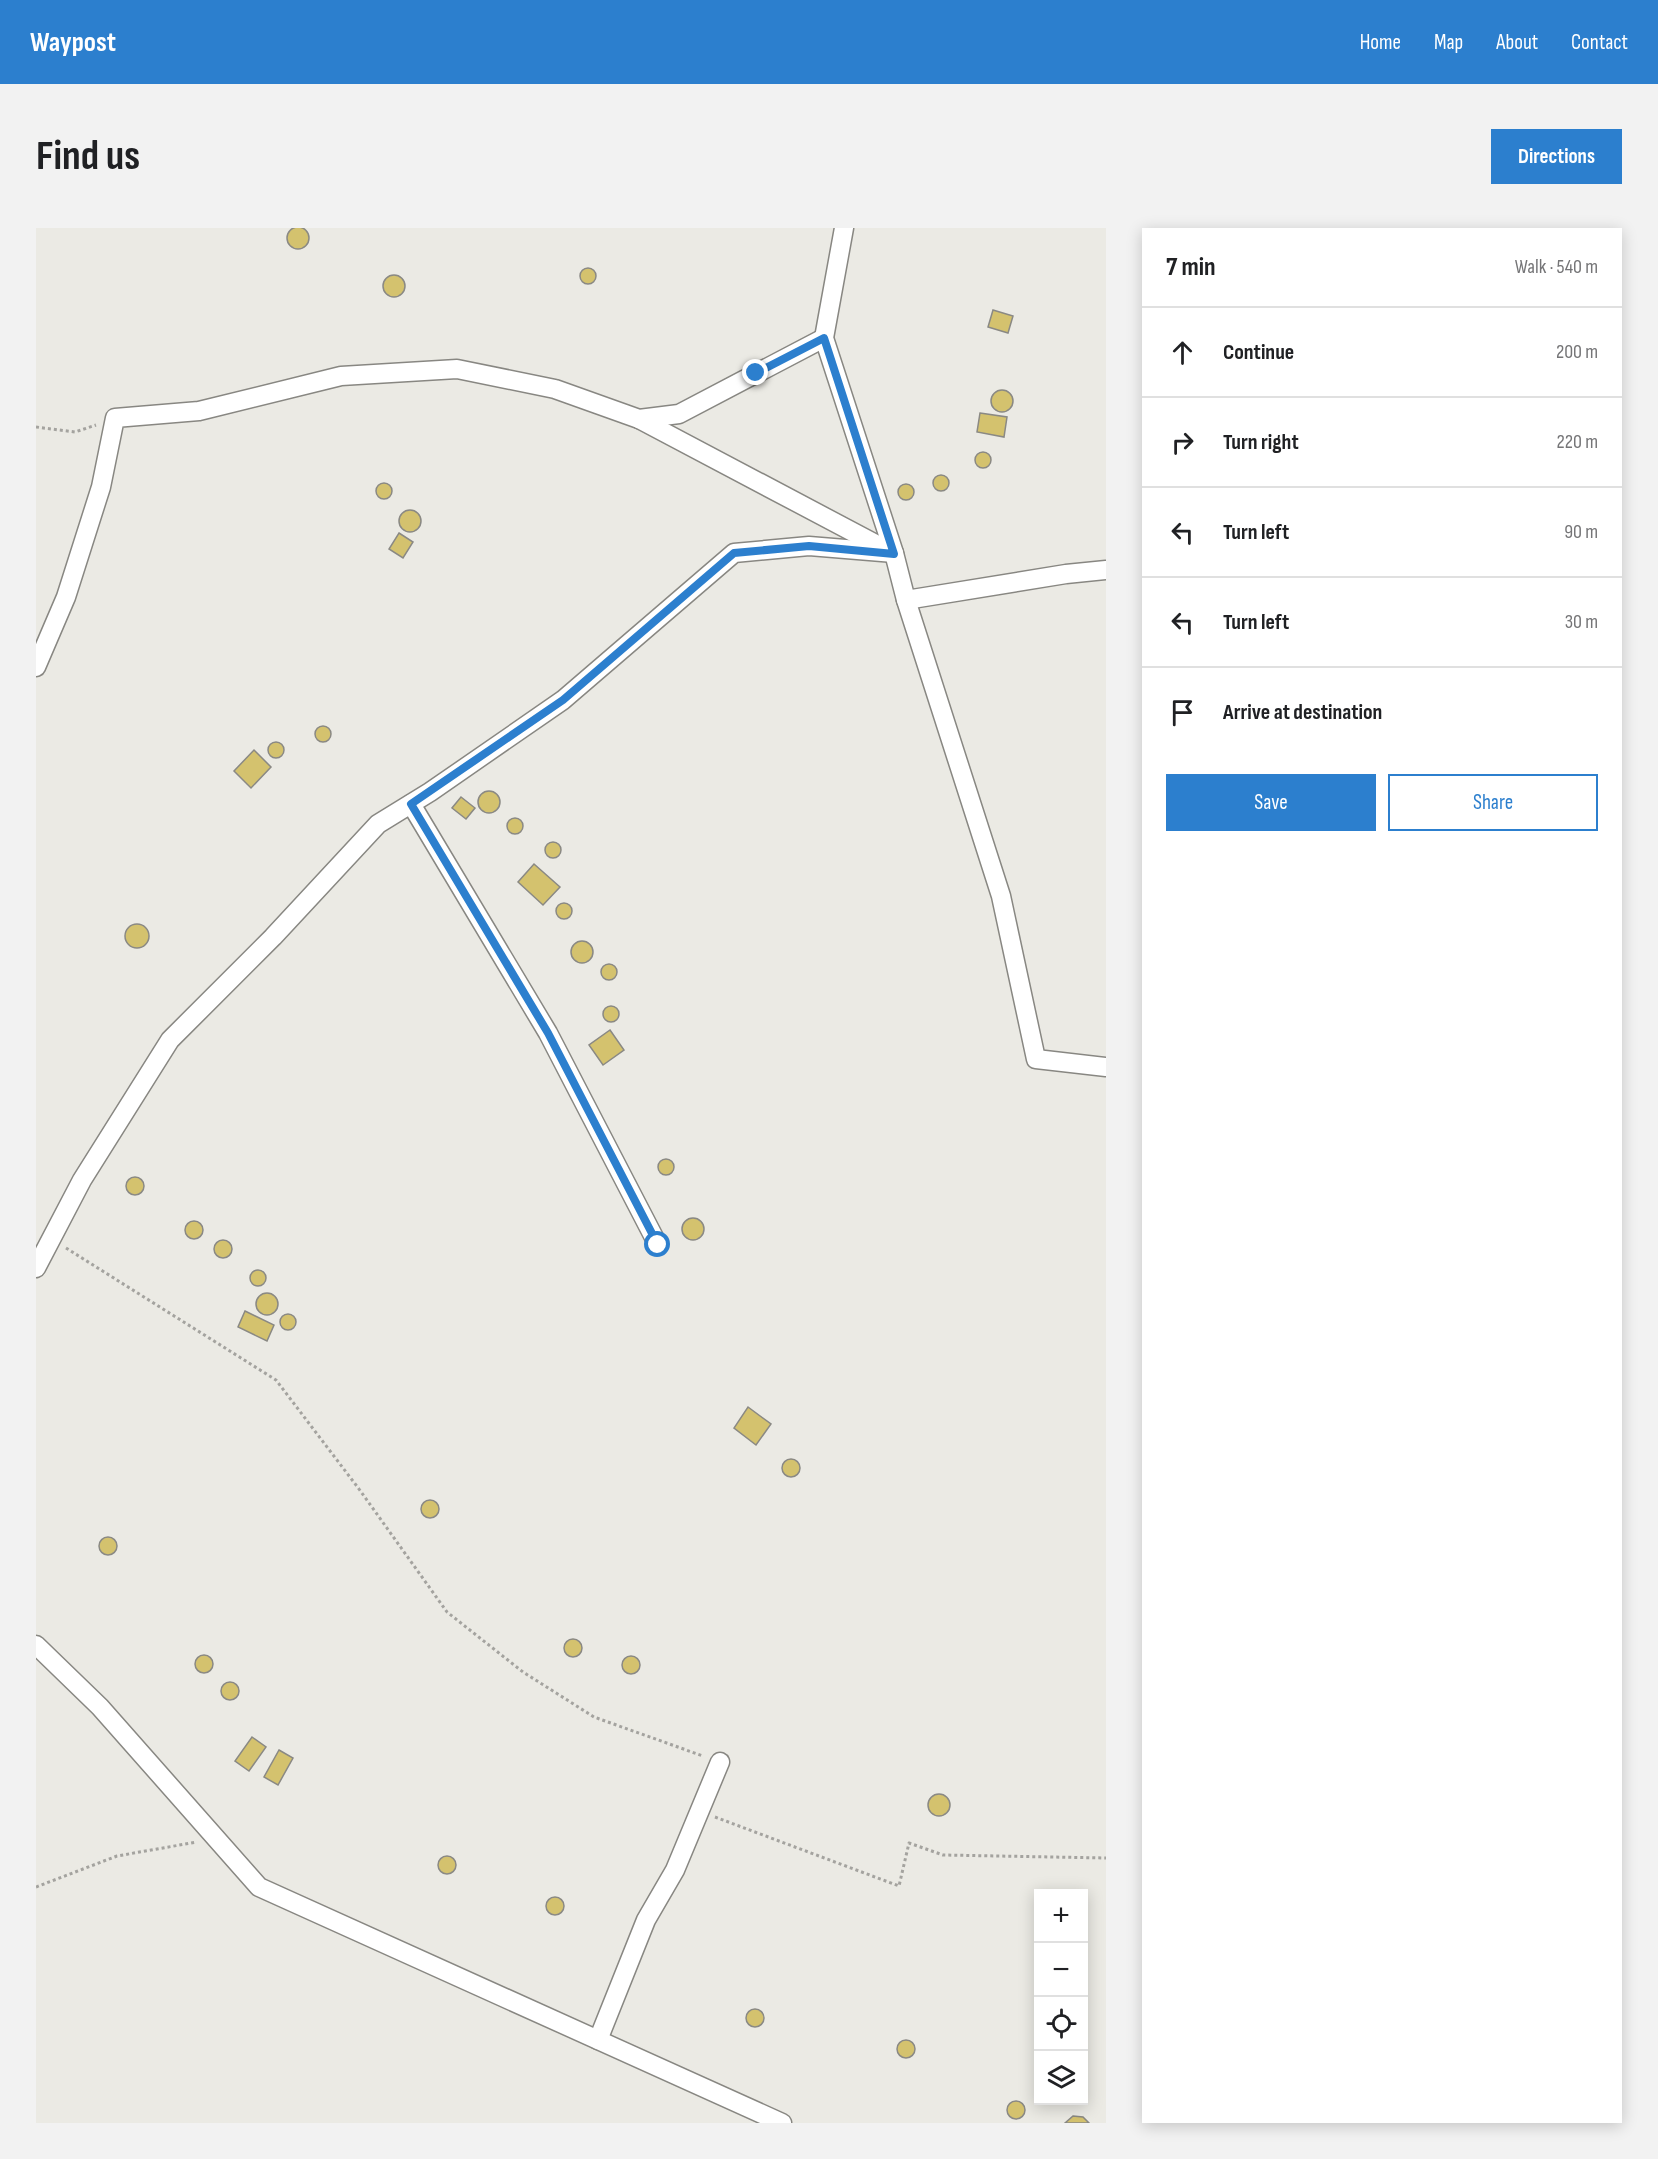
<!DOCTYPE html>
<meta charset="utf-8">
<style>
:root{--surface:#fff;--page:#f2f2f2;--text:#202124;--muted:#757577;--line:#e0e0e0;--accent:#2c7fce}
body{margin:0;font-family:"Sofia Sans Condensed",sans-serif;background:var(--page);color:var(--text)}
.controls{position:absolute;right:18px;bottom:18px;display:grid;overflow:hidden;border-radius:0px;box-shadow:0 3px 15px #0003}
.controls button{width:54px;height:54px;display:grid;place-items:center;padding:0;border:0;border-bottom:2px solid var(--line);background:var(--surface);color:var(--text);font:30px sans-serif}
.stop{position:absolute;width:18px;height:18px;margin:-14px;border:4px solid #2c7fce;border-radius:50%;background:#fff}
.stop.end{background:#2c7fce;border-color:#fff;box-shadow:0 2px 6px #0008}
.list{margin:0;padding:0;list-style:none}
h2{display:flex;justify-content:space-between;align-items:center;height:78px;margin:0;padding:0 24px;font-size:26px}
h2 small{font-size:20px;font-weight:400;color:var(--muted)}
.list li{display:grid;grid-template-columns:39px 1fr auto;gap:18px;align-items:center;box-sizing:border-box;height:90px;padding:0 24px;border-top:2px solid var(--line)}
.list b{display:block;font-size:22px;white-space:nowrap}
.list em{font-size:20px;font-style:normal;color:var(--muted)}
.actions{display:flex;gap:12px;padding:18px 24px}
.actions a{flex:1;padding:14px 0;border:2px solid var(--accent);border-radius:0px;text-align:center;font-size:21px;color:var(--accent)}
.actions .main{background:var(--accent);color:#fff}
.icon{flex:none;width:33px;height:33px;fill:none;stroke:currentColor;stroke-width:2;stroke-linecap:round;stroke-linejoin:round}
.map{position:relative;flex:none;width:1070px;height:1895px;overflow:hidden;border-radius:0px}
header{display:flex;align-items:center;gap:36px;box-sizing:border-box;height:84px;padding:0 30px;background:var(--accent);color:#fff}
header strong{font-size:28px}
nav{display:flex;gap:33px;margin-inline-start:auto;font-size:21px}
.intro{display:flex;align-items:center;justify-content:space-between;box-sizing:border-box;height:144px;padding:0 36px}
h1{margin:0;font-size:42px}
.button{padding:15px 27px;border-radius:0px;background:var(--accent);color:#fff;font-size:21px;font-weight:700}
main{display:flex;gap:36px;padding:0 36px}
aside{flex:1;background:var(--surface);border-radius:0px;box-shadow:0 3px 15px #0003}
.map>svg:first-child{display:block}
.building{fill:#d4c26e;stroke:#8a8984;stroke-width:1.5}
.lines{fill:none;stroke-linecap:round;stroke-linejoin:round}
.street-casing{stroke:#888782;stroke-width:21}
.path{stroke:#a4a39f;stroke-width:3;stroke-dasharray:3 3;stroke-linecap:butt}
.street{stroke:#fff;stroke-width:18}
.route{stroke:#2c7fce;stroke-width:8}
</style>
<header>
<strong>Waypost</strong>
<nav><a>Home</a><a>Map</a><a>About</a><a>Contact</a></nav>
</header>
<div class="intro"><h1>Find us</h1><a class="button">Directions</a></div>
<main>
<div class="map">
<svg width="1070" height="1895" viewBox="0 0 1070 1895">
<rect width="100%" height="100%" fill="#ebeae4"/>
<!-- building -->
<g class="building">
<circle cx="262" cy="10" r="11"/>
<circle cx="552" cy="48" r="8"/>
<circle cx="358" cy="58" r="11"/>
<polygon points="957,82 977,88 972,105 952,99"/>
<circle cx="966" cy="173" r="11"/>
<polygon points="944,185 971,189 968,209 941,204"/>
<circle cx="947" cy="232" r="8"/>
<circle cx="905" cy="255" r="8"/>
<circle cx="348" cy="263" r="8"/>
<circle cx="870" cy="264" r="8"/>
<circle cx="374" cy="293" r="11"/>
<polygon points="363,305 377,314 367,330 353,321"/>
<circle cx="287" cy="506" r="8"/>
<circle cx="240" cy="522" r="8"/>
<polygon points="218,522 235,539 215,560 198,543"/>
<circle cx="453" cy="574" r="11"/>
<polygon points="425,569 439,580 430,591 416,580"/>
<circle cx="479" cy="598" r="8"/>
<circle cx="517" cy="622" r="8"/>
<polygon points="498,636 524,659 507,677 482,654"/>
<circle cx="528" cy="683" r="8"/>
<circle cx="101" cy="708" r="12"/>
<circle cx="546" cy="724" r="11"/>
<circle cx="573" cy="744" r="8"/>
<circle cx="575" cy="786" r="8"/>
<polygon points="574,802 588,822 567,837 553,817"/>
<circle cx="630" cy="939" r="8"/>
<circle cx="99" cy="958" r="9"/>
<circle cx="657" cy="1001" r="11"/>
<circle cx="158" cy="1002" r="9"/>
<circle cx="187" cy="1021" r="9"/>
<circle cx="222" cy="1050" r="8"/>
<circle cx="231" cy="1076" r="11"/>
<polygon points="209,1083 238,1097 231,1113 202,1099"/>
<circle cx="252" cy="1094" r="8"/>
<polygon points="712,1179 735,1196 720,1217 698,1200"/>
<circle cx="755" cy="1240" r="9"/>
<circle cx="394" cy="1281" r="9"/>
<circle cx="72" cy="1318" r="9"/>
<circle cx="537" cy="1420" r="9"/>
<circle cx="168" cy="1436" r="9"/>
<circle cx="595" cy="1437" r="9"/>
<circle cx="194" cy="1463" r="9"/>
<polygon points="216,1509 230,1519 213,1543 199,1533"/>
<polygon points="243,1522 257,1530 242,1557 228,1549"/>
<circle cx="903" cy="1577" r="11"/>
<circle cx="411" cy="1637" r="9"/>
<circle cx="519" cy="1678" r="9"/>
<circle cx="719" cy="1790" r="9"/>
<circle cx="870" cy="1821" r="9"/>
<circle cx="980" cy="1882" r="9"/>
<polygon points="1037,1888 1047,1889 1053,1895 1029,1895"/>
</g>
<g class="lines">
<!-- street casing -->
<g class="street-casing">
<g id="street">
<polyline points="808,0 788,110 858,325 870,372 965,668 1000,831 1070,839"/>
<polyline points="603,191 849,321"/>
<polyline points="870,372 1030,346 1070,342"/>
<polyline points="0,439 30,369 65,259 79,190 163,183 305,148 421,141 519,161 603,191 643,186 788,110"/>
<polyline points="375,576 512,805 622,1017"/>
<polyline points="0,1040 46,952 134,812 237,709 342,596 394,564 527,472 698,325 773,318 858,325"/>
<polyline points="0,1417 64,1479 223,1659 746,1895"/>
<polyline points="562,1812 610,1692 639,1642 684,1534"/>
</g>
</g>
<!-- path -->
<g class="path">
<polyline points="0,199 39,204 60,197"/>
<polyline points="30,1020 240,1152 323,1261 411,1384 487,1444 558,1489 667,1528"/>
<polyline points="679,1589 863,1658 873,1615 907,1627 1070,1630"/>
<polyline points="0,1659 81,1628 161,1614"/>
</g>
<!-- street -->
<use href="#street" class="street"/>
</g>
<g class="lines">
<!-- route -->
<polyline class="route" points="622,1017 512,805 375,576 527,472 698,325 773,318 858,326 788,110 720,145"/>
</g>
</svg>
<div class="controls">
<button>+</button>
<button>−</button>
<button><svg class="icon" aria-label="locate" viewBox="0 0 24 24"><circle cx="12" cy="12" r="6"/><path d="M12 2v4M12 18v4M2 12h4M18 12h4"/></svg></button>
<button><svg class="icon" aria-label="layers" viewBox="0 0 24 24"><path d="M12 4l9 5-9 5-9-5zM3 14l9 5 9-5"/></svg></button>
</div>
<div class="stop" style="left:622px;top:1017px"></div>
<div class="stop end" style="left:720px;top:145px"></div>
</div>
<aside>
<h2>7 min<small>Walk · 540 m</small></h2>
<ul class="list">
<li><svg class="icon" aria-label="ahead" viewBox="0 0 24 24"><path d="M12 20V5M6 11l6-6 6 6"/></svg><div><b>Continue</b></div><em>200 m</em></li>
<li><svg class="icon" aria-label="right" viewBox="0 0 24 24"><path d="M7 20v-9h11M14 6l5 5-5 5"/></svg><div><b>Turn right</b></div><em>220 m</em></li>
<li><svg class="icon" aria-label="left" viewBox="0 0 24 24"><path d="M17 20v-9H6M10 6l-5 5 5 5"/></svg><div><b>Turn left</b></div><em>90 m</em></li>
<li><svg class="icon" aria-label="left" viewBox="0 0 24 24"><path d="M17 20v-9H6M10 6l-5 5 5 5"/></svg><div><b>Turn left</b></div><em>30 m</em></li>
<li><svg class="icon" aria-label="arrive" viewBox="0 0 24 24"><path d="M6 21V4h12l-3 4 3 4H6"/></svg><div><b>Arrive at destination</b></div></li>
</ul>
<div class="actions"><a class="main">Save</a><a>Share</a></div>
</aside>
</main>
